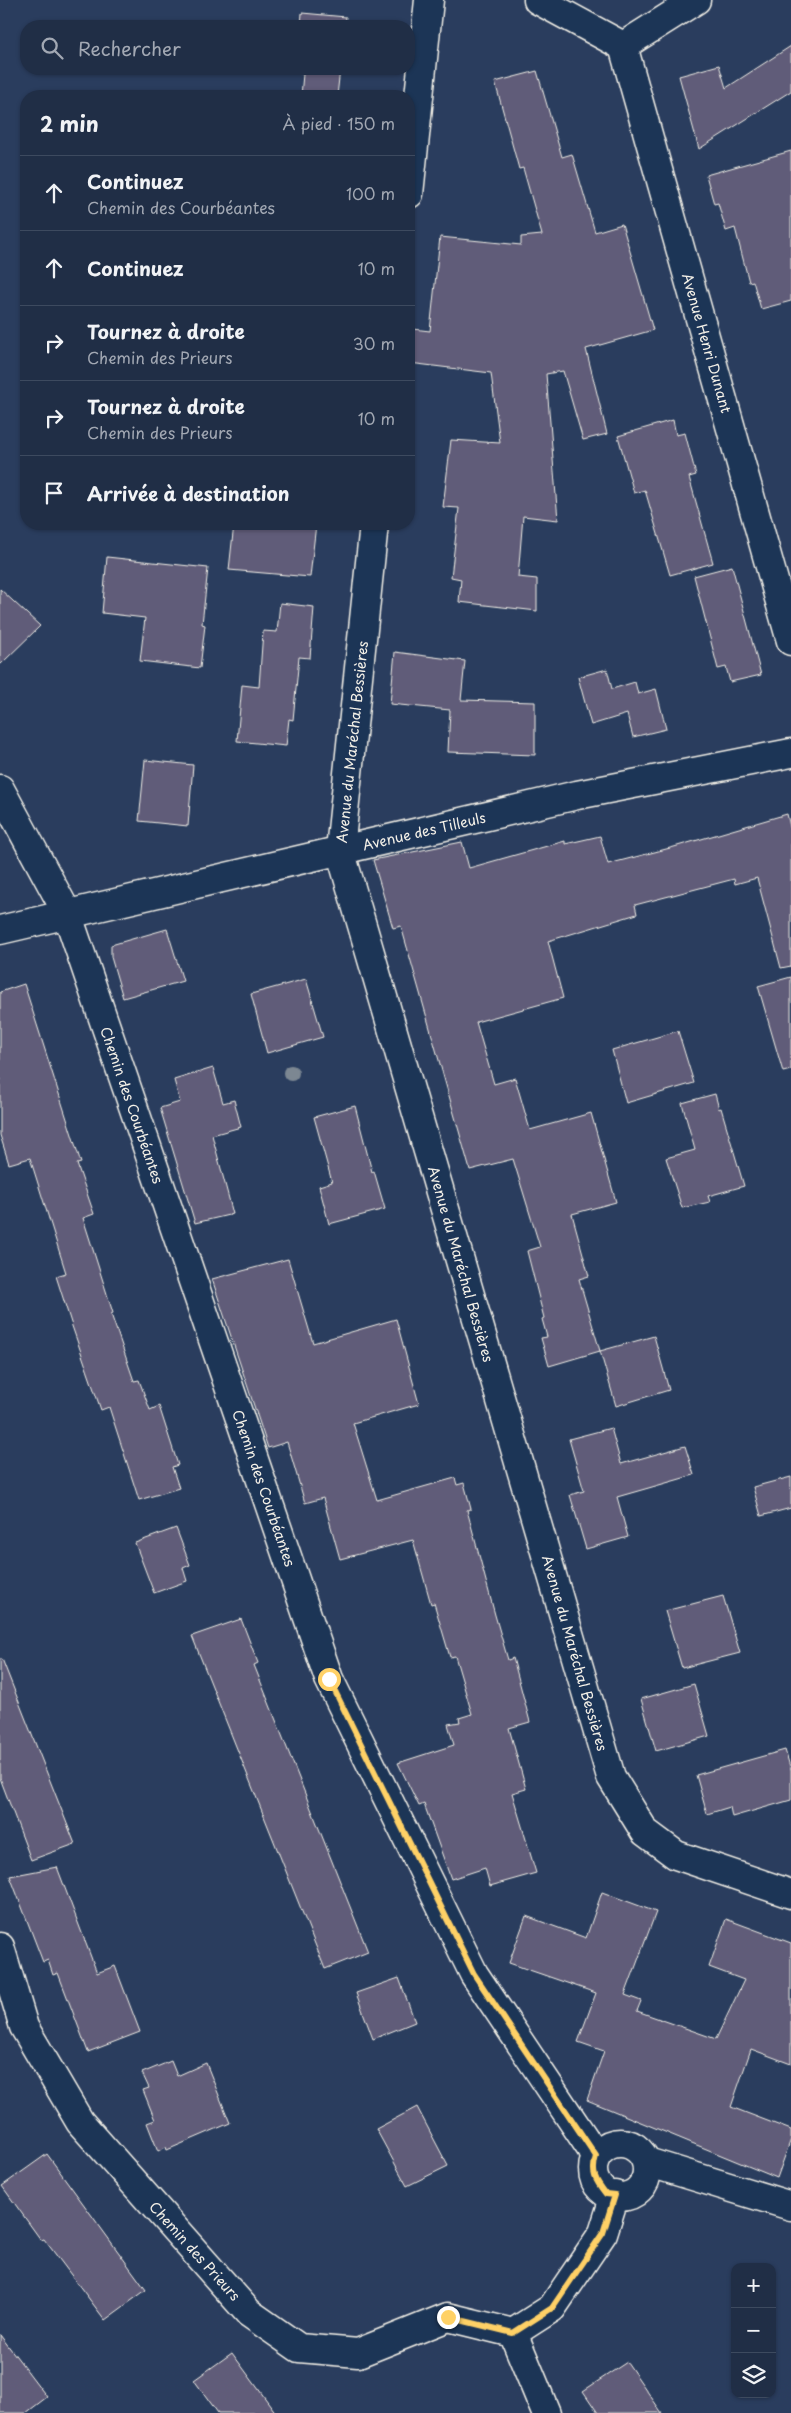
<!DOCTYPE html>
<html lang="fr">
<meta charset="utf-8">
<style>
:root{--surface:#202e46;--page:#28364d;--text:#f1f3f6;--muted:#a2a8b3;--line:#3d4a5f}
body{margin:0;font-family:"Playpen Sans",sans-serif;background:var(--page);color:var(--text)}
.controls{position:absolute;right:15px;bottom:15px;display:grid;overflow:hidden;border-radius:10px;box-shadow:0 1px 4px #0004}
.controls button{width:45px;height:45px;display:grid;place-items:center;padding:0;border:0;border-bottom:1px solid var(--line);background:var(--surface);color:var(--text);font:25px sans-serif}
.stop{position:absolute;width:15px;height:15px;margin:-11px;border:4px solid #ffd166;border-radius:50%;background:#fff}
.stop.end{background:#ffd166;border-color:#fff;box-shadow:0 1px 5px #0008}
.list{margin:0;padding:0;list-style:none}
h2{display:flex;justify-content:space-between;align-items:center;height:65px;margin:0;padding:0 20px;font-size:21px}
h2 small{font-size:16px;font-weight:400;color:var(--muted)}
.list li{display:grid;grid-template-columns:32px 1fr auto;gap:15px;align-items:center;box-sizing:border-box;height:75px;padding:0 20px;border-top:1px solid var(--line)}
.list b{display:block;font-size:19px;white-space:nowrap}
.list p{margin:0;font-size:16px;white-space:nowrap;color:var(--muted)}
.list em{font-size:16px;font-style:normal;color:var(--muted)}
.icon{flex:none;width:28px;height:28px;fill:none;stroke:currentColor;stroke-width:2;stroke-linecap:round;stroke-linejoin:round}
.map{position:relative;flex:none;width:791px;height:2413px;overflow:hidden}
.search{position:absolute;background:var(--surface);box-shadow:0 1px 4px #0004;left:20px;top:20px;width:395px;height:55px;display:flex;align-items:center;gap:12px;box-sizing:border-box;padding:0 18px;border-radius:20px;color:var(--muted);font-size:19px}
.panel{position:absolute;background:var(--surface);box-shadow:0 1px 4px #0004;left:20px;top:90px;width:395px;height:440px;border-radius:20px}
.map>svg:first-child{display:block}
.building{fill:#605c79;stroke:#f4f1e8}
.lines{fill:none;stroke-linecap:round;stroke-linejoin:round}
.minor-casing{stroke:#f4f1e8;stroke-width:31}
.minor{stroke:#1d3557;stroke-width:28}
.tree{fill:#7b8792}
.route{stroke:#ffd166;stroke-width:6}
.labels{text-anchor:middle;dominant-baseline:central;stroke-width:4;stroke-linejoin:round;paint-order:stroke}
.street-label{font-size:14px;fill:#f4f1e8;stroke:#1d3557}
</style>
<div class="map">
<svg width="791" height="2413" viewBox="0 0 791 2413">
<rect width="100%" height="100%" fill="#2a3d5e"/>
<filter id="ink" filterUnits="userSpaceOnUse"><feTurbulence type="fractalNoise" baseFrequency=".02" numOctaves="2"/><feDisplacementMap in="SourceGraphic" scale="10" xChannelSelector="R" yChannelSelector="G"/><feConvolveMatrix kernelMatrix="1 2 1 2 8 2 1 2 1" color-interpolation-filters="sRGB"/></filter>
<g filter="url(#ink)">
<!-- building -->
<g class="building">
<polygon points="302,13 346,17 345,26 301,26"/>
<polygon points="791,46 791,91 699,149 679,76 719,65 726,88"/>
<polygon points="295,69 340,69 337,96 301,96 303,74 295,73"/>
<polygon points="537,71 562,157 572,154 595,232 622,224 653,330 586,349 607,434 583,440 563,371 546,374 558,520 523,516 518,577 537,579 537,611 459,602 461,579 451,577 459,508 443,507 451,440 500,443 491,373 409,363 413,329 430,331 440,237 521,245 521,237 542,235 523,168 519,169 495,82"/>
<polygon points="791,151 791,301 761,309 753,281 749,282 735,228 726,231 718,203 714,204 706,175"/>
<polygon points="673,420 676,435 685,433 696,475 689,477 713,563 670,575 645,490 634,493 618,436"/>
<polygon points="234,524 316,524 310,577 229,570"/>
<polygon points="107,557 208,568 202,624 205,625 200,668 140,661 145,618 102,613"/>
<polygon points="732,566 761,675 730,682 726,667 718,669 694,576"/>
<polygon points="0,589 40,626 0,665"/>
<polygon points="280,603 314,607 310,658 299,657 293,720 289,719 286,746 237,741 242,685 259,687 263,631 277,632"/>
<polygon points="395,652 465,661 461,700 535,702 535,755 448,752 450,710 390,704"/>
<polygon points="607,669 612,689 635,682 638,694 656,689 666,729 633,737 627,714 591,725 578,677"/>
<polygon points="145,760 193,765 188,826 139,821"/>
<polygon points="787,814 791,831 791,966 781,968 757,878 735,884 734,879 635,905 637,914 548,941 563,998 476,1022 494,1084 515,1078 530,1130 591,1113 616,1202 572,1214 589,1276 579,1279 600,1351 654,1336 669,1390 616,1406 600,1351 549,1366 541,1338 547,1337 542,1319 544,1318 527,1251 540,1247 513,1159 470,1170 401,926 393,928 373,860 462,842 469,868 565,841 565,844 600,836 608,864 674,847"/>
<polygon points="167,929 183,981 123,998 111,957 111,945"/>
<polygon points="791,977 791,1070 783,1072 758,986"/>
<polygon points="306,979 323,1037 267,1053 251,994"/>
<polygon points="24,984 81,1163 77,1164 94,1214 83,1218 113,1313 111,1314 134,1381 139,1380 150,1410 159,1406 178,1465 172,1467 179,1488 139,1500 109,1407 101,1410 72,1326 56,1276 66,1273 30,1158 9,1164 0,1135 0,992"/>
<polygon points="678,1031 694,1083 626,1103 612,1050"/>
<polygon points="213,1068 223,1103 234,1100 241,1127 212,1135 233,1214 195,1223 160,1108 180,1102 174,1080"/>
<polygon points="715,1094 719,1109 721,1108 744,1186 708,1196 710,1202 682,1208 666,1158 695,1150 682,1103"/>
<polygon points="355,1106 372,1172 374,1171 385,1209 329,1224 319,1186 332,1182 314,1117"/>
<polygon points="288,1259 313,1343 396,1319 419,1404 353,1423 377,1500 455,1478 457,1485 464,1483 471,1509 467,1510 495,1615 508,1660 513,1658 530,1722 509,1728 526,1789 512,1793 536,1873 490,1886 485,1868 451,1879 424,1804 419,1806 398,1763 454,1745 448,1724 460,1722 459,1718 472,1714 455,1656 450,1657 434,1603 431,1604 413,1540 340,1559 323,1498 305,1503 287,1442 268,1448 212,1279"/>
<polygon points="611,1428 621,1464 685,1446 694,1475 617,1497 628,1537 586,1549 570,1495 584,1491 569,1439"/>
<polygon points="791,1477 791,1508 761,1516 753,1487"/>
<polygon points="176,1528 190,1565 183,1568 187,1581 154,1593 135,1543"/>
<polygon points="723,1596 740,1653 682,1668 665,1611"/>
<polygon points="241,1619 258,1663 254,1665 368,1952 325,1969 192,1636"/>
<polygon points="0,1659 2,1659 75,1844 31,1860 0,1778"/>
<polygon points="694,1684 709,1736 656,1751 641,1699"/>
<polygon points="785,1750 791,1770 791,1800 732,1817 730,1807 707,1814 696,1775"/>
<polygon points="57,1867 97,1973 115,1966 140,2032 88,2052 58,1973 53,1975 48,1960 43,1962 10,1876"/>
<polygon points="602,1892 656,1912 625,1995 641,2001 637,2011 716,2039 744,1980 709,1967 726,1919 791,1943 791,2064 751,2049 731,2107 791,2130 791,2139 777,2178 587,2100 604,2051 578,2042 596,1993 509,1963 526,1916 586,1938"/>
<polygon points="399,1978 415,2022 373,2039 356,1993"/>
<polygon points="171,2061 177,2076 206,2063 230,2123 167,2150 166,2147 158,2151 147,2123 155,2120 143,2090 149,2088 142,2073"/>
<polygon points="417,2107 448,2166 407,2186 376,2129"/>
<polygon points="47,2154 146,2290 105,2320 44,2239 41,2240 2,2186"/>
<polygon points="0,2335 47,2397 26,2413 0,2413"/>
<polygon points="232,2353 276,2413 218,2413 194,2380"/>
<polygon points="627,2362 662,2413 598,2413 583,2391"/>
</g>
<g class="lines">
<!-- minor casing -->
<g class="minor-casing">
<g id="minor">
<polyline points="538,0 623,46"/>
<polyline points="623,46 791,641"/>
<polyline points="623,46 696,0"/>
<polyline points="409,194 429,0"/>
<polyline points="374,524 340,850 611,1777 645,1832 676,1855 791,1894"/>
<polyline points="0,789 67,913 329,1679 474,1974 596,2156"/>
<polyline points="0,930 577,795 791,753"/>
<polyline points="0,1947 24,2027 80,2122 249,2313 299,2348 358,2353 448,2317 513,2333 546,2413"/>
<circle cx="620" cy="2170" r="27"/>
<polyline points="647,2162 791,2206"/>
<polyline points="513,2333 552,2308 603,2233 615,2195"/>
</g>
</g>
<!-- minor -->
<use href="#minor" class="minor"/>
</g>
<!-- trees -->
<circle class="tree" cx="291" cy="1073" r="8"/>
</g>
<g class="lines" filter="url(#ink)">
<!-- route -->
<path class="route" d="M 329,1679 L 474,1974 L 596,2156 C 591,2173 595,2180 606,2194 L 615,2195 L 603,2233 L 552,2308 L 513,2333 L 448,2317"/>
</g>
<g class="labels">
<!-- street labels -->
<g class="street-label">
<text transform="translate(707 343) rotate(74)">Avenue Henri Dunant</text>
<text transform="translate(352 742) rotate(-84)">Avenue du Maréchal Bessières</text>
<text transform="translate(424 831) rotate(-13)">Avenue des Tilleuls</text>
<text transform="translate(132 1105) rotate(71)">Chemin des Courbéantes</text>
<text transform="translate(461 1264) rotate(74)">Avenue du Maréchal Bessières</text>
<text transform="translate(264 1488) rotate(71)">Chemin des Courbéantes</text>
<text transform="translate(575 1653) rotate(74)">Avenue du Maréchal Bessières</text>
<text transform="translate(195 2251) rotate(48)">Chemin des Prieurs</text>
</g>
</g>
</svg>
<div class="controls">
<button>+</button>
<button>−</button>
<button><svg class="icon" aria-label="layers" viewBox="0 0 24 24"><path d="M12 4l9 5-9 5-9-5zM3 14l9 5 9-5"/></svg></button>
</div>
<div class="stop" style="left:329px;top:1679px"></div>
<div class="stop end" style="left:448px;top:2317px"></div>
<div class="search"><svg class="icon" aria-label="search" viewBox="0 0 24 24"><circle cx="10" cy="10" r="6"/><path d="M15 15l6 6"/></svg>Rechercher</div>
<section class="panel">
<h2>2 min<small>À pied · 150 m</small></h2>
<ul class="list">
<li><svg class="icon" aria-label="ahead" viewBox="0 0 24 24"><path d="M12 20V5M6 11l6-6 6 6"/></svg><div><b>Continuez</b><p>Chemin des Courbéantes</p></div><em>100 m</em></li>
<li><svg class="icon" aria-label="ahead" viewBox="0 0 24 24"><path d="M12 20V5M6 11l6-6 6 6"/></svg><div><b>Continuez</b></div><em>10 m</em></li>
<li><svg class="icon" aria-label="right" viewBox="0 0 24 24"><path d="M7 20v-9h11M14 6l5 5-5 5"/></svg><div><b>Tournez à droite</b><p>Chemin des Prieurs</p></div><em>30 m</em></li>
<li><svg class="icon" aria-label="right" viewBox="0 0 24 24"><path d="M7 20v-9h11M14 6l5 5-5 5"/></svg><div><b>Tournez à droite</b><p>Chemin des Prieurs</p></div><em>10 m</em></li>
<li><svg class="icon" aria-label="arrive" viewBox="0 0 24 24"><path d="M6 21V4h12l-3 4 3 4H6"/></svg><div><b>Arrivée à destination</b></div></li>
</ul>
</section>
</div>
